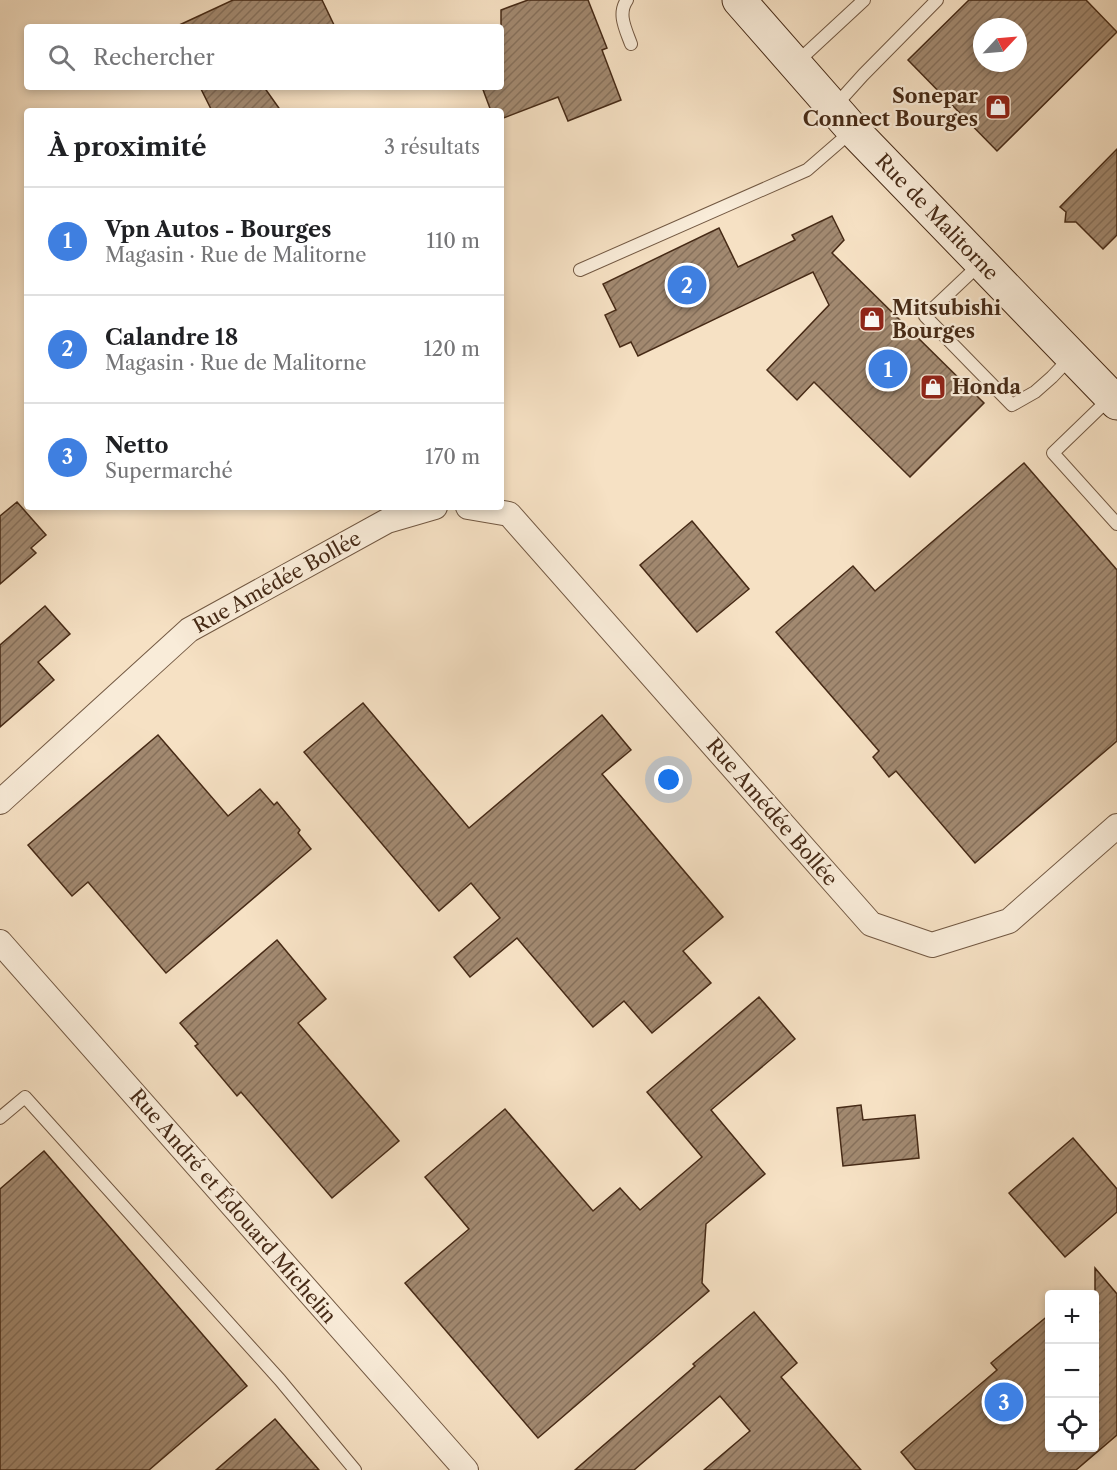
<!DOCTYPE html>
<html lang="fr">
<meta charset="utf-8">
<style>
:root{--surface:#fff;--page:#f6f6f6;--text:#202124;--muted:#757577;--line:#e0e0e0;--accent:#7c3aed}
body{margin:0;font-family:"Libre Caslon Text",serif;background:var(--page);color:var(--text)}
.controls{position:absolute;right:18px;bottom:18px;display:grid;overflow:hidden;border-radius:6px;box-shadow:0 3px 9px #0003}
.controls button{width:54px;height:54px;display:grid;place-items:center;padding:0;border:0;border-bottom:2px solid var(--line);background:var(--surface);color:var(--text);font:30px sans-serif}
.compass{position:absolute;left:973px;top:18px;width:54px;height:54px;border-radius:50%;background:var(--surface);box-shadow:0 3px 9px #0003;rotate:64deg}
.you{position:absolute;left:669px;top:780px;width:21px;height:21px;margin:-15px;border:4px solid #fff;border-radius:50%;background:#1a73e8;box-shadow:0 0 0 9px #1a73e833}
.badge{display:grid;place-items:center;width:39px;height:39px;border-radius:50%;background:var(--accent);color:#fff;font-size:20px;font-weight:700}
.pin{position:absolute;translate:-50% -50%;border:3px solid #fff;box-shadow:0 2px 6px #0006}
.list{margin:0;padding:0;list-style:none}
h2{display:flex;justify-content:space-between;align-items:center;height:78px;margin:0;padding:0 24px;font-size:26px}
h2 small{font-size:20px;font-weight:400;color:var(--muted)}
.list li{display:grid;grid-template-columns:39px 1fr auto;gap:18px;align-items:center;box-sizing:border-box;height:108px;padding:0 24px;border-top:2px solid var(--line)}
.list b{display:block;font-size:22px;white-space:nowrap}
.list p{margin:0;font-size:20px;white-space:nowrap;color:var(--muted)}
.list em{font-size:20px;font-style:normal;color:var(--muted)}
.icon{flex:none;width:33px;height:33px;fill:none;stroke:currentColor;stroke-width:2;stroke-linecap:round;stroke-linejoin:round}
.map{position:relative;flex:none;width:1117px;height:1470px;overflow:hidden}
.search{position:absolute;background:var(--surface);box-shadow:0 3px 9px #0003;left:24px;top:24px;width:480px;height:66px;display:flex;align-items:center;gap:15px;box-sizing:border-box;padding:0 21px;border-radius:6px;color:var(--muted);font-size:22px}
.panel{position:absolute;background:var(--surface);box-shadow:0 3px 9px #0003;left:24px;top:108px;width:480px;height:402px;border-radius:6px}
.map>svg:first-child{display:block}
.building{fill:url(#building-hatch);stroke:#462a16;stroke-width:1.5;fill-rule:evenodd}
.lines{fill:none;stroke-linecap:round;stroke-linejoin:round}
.service-casing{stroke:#725842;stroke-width:14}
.minor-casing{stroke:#725842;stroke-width:26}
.secondary-casing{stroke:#462a16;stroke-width:35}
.service{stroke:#f9ecd9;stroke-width:12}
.minor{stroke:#f9ecd9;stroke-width:24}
.secondary{stroke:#f9ecd9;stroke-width:33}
.labels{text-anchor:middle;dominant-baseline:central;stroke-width:4.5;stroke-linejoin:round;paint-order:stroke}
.poi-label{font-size:20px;font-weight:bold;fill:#462a16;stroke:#f9ecd9;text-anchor:start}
.street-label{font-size:20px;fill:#462a16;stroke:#f9ecd9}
</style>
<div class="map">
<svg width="1117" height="1470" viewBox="0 0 1117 1470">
<defs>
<pattern id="building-hatch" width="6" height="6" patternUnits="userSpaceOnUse" patternTransform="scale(1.5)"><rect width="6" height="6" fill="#a28970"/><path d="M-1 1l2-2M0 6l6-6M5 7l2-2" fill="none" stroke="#86705b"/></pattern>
</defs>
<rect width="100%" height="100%" fill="#f6e1c4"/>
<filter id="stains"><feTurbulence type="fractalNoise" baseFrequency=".00333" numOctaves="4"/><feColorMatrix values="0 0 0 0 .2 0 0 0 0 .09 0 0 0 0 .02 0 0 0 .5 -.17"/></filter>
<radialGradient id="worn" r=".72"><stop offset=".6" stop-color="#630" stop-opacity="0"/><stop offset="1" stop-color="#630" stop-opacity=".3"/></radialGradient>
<!-- building -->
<g class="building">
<polygon points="233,0 322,0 335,27 175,27"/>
<polygon points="528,0 588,0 607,48 602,50 621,100 568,121 558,97 501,119 501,111 491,111 482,87 501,87 501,10"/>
<path d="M 969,0 L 1086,0 L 1117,32 L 997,151 L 908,60 ZM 982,27 L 1018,27 L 1018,63 L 982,63 Z"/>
<polygon points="200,87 264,87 281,111 212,111"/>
<polygon points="1117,149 1117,235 1103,249 1076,222 1065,222 1066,212 1060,207"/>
<polygon points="832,216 844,240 832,253 984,403 910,477 814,382 797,400 767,370 829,305 813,272 638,356 631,342 620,347 605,315 616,310 603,284 719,228 738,267 795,240 792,235"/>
<polygon points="1024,463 1117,570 1117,741 975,863 896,771 889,777 873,757 879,751 776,632 853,566 875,591"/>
<polygon points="17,502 46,535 31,548 36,553 0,584 0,516"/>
<polygon points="692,521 749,589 697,632 640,565"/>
<polygon points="45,606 70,634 38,662 54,680 0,727 0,645"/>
<polygon points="363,703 469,828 602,715 631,750 602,774 723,917 683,951 711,983 652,1033 624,1001 593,1027 517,938 470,977 454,957 500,918 471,883 439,911 304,752"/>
<polygon points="158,735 228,816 260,789 274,805 277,802 300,830 298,833 311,849 166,973 88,882 72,896 28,845"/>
<polygon points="277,940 326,999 298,1023 399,1141 332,1198 241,1092 237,1096 195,1046 198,1044 180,1023"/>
<polygon points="759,997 795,1039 711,1110 765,1174 706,1224 702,1283 709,1291 538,1438 405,1283 469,1229 425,1177 505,1109 593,1211 620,1188 640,1210 702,1157 647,1092"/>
<polygon points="861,1105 863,1120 915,1115 919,1158 843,1166 837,1108"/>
<polygon points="1073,1138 1117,1189 1117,1212 1065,1257 1009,1193"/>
<polygon points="44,1151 247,1386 149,1470 0,1470 0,1189"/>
<polygon points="1095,1268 1117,1294 1117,1435 1076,1470 916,1470 901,1452 997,1370 991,1363 1050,1314 1050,1448 1095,1448"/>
<polygon points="754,1312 797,1363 781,1377 861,1470 704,1470 750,1431 720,1396 634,1470 575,1470 695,1366 693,1364"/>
<polygon points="275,1419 319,1470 216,1470"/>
</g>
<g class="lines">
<!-- service casing -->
<g class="service-casing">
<g id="service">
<path d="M 627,0 C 617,14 626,30 631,44"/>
<polyline points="796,63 864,0"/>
<polyline points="835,106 863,75 937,0"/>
<polyline points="980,264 925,316 1012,405 1035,392 1052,377 1071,357"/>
<polyline points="580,270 807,170 852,131"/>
<polyline points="1110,398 1053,453 1117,524"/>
<polyline points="0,1118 25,1097 280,1380 355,1470"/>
</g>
</g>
<!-- minor casing -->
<g class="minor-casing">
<g id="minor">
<polyline points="468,507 509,514 871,924 932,945 1009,921 1117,826"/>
<polyline points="0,802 189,630 387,521 435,507"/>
<polyline points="0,942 466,1470"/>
</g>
</g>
<!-- secondary casing -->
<g class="secondary-casing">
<polyline id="secondary" points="739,0 853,130 1117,403"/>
</g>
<!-- service -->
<use href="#service" class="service"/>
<!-- minor -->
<use href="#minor" class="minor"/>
<!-- secondary -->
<use href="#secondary" class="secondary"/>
</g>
<!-- icons -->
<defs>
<g id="shop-square" transform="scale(1.35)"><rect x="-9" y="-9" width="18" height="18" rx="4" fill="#8f2418" stroke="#f9ecd9"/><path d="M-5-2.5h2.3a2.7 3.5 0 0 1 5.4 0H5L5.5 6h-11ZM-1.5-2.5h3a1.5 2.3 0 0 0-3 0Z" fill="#fff"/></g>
</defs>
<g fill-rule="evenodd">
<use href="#shop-square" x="998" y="107"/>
<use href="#shop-square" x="872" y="319"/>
<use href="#shop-square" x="933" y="387"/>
</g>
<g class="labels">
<!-- poi labels -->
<g class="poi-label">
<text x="978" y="96" text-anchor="end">Sonepar<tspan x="978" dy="23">Connect Bourges</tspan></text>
<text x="892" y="308">Mitsubishi<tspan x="892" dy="23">Bourges</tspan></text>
<text x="952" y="387">Honda</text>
</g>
<!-- street labels -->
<g class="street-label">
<text transform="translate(937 217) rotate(46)">Rue de Malitorne</text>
<text transform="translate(277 582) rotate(-29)">Rue Amédée Bollée</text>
<text transform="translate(772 812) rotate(49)">Rue Amédée Bollée</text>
<text transform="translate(233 1206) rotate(49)">Rue André et Édouard Michelin</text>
</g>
</g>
<rect width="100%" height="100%" filter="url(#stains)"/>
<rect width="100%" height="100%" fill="url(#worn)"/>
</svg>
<div class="controls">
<button>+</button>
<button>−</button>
<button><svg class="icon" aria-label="locate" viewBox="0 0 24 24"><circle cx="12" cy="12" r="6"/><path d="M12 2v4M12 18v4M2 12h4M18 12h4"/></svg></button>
</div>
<svg class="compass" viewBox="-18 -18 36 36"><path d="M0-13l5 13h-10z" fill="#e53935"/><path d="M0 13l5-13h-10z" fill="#757577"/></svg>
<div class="you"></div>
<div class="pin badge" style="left:888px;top:369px;background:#3f7fe0">1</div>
<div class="pin badge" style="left:687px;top:285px;background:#3f7fe0">2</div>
<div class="pin badge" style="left:1004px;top:1402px;background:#3f7fe0">3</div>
<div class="search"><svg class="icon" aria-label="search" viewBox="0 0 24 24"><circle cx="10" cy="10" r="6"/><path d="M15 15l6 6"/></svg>Rechercher</div>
<section class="panel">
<h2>À proximité<small>3 résultats</small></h2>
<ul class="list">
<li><span class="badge" style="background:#3f7fe0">1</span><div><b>Vpn Autos - Bourges</b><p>Magasin · Rue de Malitorne</p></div><em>110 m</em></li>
<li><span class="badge" style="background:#3f7fe0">2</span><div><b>Calandre 18</b><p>Magasin · Rue de Malitorne</p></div><em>120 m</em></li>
<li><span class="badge" style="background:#3f7fe0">3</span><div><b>Netto</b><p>Supermarché</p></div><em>170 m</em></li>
</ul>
</section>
</div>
